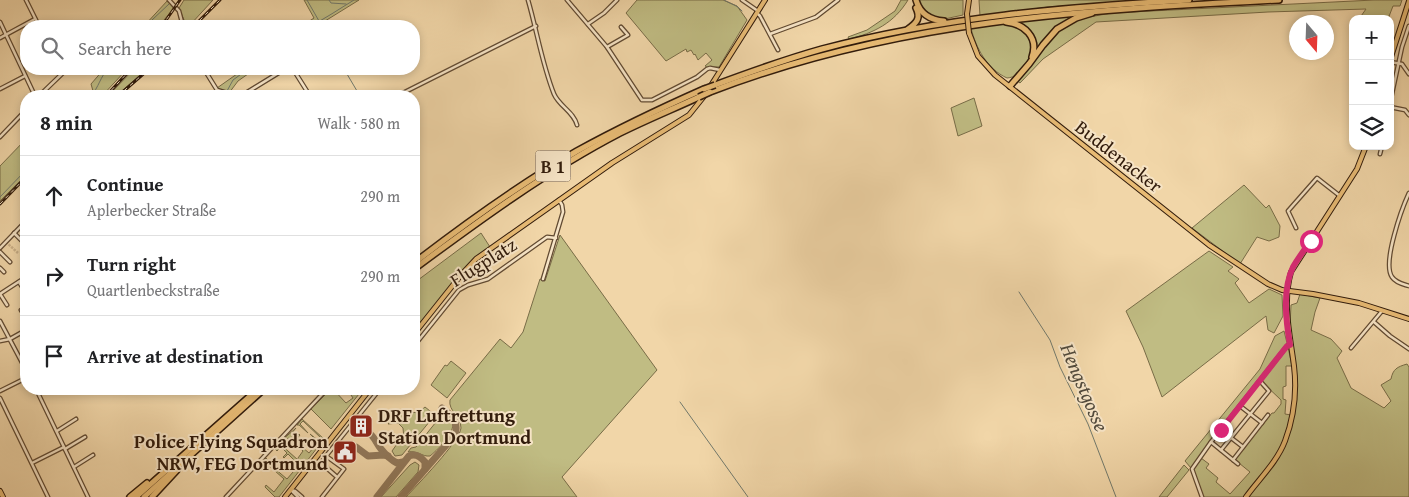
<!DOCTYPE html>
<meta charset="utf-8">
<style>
:root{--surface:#fff;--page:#f6f6f6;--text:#202124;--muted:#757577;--line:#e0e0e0}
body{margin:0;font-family:"Gentium Book Plus",serif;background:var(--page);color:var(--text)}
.controls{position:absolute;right:15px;top:15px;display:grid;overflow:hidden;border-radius:10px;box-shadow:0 2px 8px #0003}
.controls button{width:45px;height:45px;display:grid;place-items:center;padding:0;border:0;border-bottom:1px solid var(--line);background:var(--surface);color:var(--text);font:25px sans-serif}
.compass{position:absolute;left:1289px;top:15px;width:45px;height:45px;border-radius:50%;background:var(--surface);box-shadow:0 2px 8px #0003;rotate:161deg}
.stop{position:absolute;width:15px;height:15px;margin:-11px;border:4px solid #db2777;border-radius:50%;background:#fff}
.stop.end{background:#db2777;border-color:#fff;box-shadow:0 1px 5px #0008}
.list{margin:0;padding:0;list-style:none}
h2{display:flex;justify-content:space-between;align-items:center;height:65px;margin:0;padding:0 20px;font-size:21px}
h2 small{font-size:16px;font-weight:400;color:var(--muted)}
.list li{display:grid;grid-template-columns:32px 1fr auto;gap:15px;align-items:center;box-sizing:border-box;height:80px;padding:0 20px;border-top:1px solid var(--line)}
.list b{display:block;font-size:19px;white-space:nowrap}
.list p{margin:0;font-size:16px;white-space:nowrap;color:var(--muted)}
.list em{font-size:16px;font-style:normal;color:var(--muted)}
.icon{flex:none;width:28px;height:28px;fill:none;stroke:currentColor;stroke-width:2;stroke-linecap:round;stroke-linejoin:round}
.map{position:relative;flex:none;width:1409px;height:497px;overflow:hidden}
.search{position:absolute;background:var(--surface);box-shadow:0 2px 8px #0003;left:20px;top:20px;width:400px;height:55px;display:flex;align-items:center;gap:12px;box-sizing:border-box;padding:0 18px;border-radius:20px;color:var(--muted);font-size:19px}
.panel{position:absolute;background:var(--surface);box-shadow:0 2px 8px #0003;left:20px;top:90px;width:400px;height:305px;border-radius:20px}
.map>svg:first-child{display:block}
.green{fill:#c0bc83;stroke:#786c47}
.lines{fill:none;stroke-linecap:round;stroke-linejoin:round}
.stream{stroke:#71796c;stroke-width:1}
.taxiway{stroke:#91785a;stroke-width:7}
.minor-tunnel{stroke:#cbb189;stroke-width:2.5;stroke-dasharray:2.5 1;stroke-linecap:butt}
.minor-casing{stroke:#614a32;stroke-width:5}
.major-casing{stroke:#311b0b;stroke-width:6}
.highway-casing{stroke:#311b0b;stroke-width:8}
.minor{stroke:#f6e4c6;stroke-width:2.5}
.major{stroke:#e8bb74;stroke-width:4}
.highway{stroke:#e8bb74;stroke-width:5}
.rail-casing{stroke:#311b0b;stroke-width:3}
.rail{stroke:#f6e4c6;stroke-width:1;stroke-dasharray:4;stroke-linecap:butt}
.major-bridge-casing{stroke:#311b0b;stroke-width:6;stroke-linecap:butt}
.highway-bridge-casing{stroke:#311b0b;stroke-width:8;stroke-linecap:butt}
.major-bridge{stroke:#e8bb74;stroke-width:4}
.highway-bridge{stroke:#e8bb74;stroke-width:5}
.route{stroke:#db2777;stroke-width:6}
.labels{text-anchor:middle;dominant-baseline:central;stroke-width:4;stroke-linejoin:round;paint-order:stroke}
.shield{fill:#f6e4c6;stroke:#6c5743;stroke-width:1}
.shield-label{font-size:18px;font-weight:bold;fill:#311b0b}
.street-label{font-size:19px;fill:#311b0b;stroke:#f6e4c6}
.poi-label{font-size:19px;font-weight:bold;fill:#311b0b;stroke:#f6e4c6;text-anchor:start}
.water-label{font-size:20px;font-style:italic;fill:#514a3c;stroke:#f6e4c6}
</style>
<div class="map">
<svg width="1409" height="497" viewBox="0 0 1409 497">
<rect width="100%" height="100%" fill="#f1d6a8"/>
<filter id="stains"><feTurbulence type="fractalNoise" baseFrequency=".004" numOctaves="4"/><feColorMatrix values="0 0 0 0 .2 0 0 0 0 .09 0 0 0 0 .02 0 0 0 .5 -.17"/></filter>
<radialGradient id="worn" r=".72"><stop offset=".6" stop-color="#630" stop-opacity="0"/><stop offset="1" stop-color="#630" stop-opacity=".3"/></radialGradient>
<!-- green -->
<g class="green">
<polygon points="168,0 174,8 159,26 144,26"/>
<polygon points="184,0 213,0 190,25 184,20 179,8"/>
<polygon points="304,0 359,0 317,26 302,26 314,18"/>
<polygon points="637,0 723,0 737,6 747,20 719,67 707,67 705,66 712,60 706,53 698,60 695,54 694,55 691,50 687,52 686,49 666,61 626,13"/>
<path d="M 901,0 L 908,0 C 894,23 874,33 849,39 L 848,37 L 867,30 L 895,11 Z"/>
<polygon points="918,0 963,0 963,15 940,20 926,14"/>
<polygon points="979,0 1148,0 1048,7 980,16"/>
<path d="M 1374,0 L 1402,0 L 1400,6 L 1393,6 L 1388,19 L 1359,19 L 1366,9 L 1268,12 L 1096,22 L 1043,59 L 1020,83 L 1016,80 C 1034,62 1047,36 1069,24 C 1082,17 1097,16 1111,13 Z"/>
<polygon points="1082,15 1068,21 1034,54 1035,42 1014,22"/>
<path d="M 1009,23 L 1024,29 L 1033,44 C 1030,57 1023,77 1007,78 C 987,69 976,48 971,28 Z"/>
<polygon points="104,69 127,69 102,96 88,96 93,91 91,84"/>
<polygon points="134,69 147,69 116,96 108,96"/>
<polygon points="244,69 255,69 238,81 229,93 217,88"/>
<polygon points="974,98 982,126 958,136 951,108"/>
<polygon points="26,139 26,175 0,201 0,166"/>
<polygon points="1244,185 1266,208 1269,205 1280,226 1279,237 1269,241 1257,237 1240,264 1192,228"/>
<path d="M 481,233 L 490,247 C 462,268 442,296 420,324 L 414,316 L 414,283 Z"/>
<path d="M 560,235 L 657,370 L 562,477 L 577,497 L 406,497 C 417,485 460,441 461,428 C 461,416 448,411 450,400 L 500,339 L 511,348 L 523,332 L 540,279 L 545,281 Z"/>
<polygon points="1209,251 1233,267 1228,271 1239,279 1235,283 1249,303 1269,289 1282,295 1283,316 1274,333 1268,330 1266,316 1162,397 1143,347 1126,311"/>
<path d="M 1300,294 L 1320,298 L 1315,312 L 1311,330 L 1331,339 L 1342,351 L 1337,358 L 1351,388 L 1384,408 L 1391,401 L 1381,385 L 1391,379 C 1393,369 1397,367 1407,364 L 1409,367 L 1409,497 L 1247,497 L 1285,443 L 1294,400 L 1290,327 L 1291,305 L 1297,303 Z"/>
<polygon points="1284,331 1287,343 1210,441 1191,468 1185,461 1260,369 1275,336"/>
<polygon points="1288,347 1292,366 1286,366 1286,386 1283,387 1283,399 1286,400 1285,414 1291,415 1282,445 1275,457 1244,497 1203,497 1193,469 1201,458 1209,464 1206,468 1218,478 1216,482 1230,494 1250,472 1234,459 1272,413 1274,413 1281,404 1281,400 1261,381"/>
<polygon points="451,361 466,373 447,398 431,385 445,365 447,366"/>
<polygon points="331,389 333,389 346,403 353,398 351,395 354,394 354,392 358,389 363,389 331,429 311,409"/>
<polygon points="425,407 435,415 402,455 395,456 392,451 397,444 404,439 403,428 398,423 388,424 398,412 405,418 410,413 419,412"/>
<path d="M 441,415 C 469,419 440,448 430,456 C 422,457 417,450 408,452 L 411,448 L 416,447 L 436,422 L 436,416 Z"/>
<polygon points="302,419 324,439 279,497 275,497 265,487 266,485 274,492 284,479 265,462 257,470 255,469 266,458 267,459 266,461 273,467 274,465 274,468 287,479 299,465 288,454 284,458 283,457 287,453 281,447 277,451 274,448 279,443 298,460 298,458 303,451 289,438 282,442 281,441 296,428 291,434 295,438 299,434 300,435 295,441 309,453 318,442 310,434 319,441 321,438 303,421 300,424 308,433 299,425 297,425"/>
<polygon points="415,462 419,465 418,472 396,497 381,497 410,465"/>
<polygon points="1184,465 1189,470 1167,497 1159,497"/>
</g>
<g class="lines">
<!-- stream -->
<g class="stream">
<polyline points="307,0 319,21"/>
<polyline points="329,0 331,3 346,4"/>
<polyline points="724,0 738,7 742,11"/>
<polyline points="147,26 152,20 169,4"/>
<path d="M 310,26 C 325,19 339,9 354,0"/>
<polyline points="344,69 360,96"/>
<polyline points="227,91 233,80 248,69"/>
<path d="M 91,96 C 99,87 100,77 108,69"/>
<polyline points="0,197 26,170"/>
<polyline points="1019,292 1050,340 1060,367 1088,424 1116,497"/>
<polyline points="680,402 748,497"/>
</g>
<!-- taxiway -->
<g class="taxiway">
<path d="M 368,432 C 375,437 376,443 381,449 C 385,454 391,460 397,463 L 403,462"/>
<polyline points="356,447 368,456 384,455 388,456"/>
<path d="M 377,497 L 409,456 C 416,453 421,457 425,462 L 425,469"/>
<path d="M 401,497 L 455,435 C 459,422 452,415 442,408"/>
</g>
<!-- minor-tunnel -->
<polyline class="minor-tunnel" points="6,242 18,253"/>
<!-- minor casing -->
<g class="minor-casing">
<g id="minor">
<polyline points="26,0 39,26"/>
<polyline points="169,0 179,11 183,26"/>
<path d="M 528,0 C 537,31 542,64 554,94 C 559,106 574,112 577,125"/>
<polyline points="567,0 607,47 642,100 652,100 697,77 707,69 710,68 720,70"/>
<polyline points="742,0 758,11"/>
<polyline points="757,13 760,16 778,50"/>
<polyline points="0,22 35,96"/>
<polyline points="588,24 604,13 617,0"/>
<polyline points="770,34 816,17 838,0"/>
<polyline points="0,38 35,19"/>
<polyline points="607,47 628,35 621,27"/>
<polyline points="1390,62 1402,64 1409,74"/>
<polyline points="204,69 217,90 237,96"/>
<polyline points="293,69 310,96"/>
<polyline points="0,89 25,76"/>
<polyline points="39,96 67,69"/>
<polyline points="241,96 285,69"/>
<polyline points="397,96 536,26"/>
<polyline points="1390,103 1402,47 1409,26"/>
<polyline points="1390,107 1405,110 1409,115"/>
<polyline points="0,137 26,110"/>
<polyline points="1380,154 1382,146"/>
<path d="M 1409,193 C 1402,208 1382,263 1392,277 C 1396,283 1403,284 1409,286"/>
<polyline points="1296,228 1288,211 1317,178 1340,196"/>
<polyline points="14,233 26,245"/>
<polyline points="0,248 26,221"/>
<polyline points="0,252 10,262"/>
<polyline points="0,268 4,272"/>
<polyline points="543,279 563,212 562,205 559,200"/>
<polyline points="19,282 26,293"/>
<polyline points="0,294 26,277"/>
<polyline points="0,294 7,305"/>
<polyline points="21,310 25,316"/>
<polyline points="0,321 26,370"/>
<polyline points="1374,322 1390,336 1409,349"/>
<polyline points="0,341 10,339 26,330"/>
<polyline points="414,346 459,290 468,285 488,279 547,237 556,238"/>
<polyline points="1351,348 1382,311"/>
<polyline points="36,389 88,497"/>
<polyline points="0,391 26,378"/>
<polyline points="0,398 48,497"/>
<polyline points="1240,406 1262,423"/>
<polyline points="1221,430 1243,447"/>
<polyline points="57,431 76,419"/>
<polyline points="1211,442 1238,464"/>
<polyline points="65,449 85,437"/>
<polyline points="1221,450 1269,391 1260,381"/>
<polyline points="326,456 321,463 337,477"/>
<polyline points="1233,460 1268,415"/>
<polyline points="32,463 64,447"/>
<polyline points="74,467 93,455"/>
<polyline points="291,490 295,491 302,497"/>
<polyline points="291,490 298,497"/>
<polyline points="226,497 327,389"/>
<polyline points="322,497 344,469 326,456 380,389"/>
<polyline points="1202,497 1192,469 1211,442 1287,346 1291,345"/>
</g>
</g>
<!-- major casing -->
<g class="major-casing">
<g id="major">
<polyline points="967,14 969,0"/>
<polyline points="969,33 978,56 995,75 1209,245 1268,284 1282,290 1313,294 1359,303 1409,319"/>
<polyline points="1390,60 1409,1"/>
<polyline points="710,87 765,0"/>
<polyline points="414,334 461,275 476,259 612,163 689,115 705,95"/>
<polyline points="0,491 3,497"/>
<polyline points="285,497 370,389"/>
<path d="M 1246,497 C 1259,479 1277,462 1285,441 C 1294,417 1297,391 1294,366 C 1290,334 1282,304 1291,272 L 1357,169 L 1366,146"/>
</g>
</g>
<!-- highway casing -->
<g class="highway-casing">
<g id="highway">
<path d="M 916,0 C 920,14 930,20 944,21"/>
<path d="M 1006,22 C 1024,24 1039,37 1032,57"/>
<path d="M 908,29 C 917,23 921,18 916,8"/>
<path d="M 715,85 C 750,72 786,59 822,49 C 942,17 1066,7 1189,0"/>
<polyline points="1010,86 1029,64 1043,45 1057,29 1076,18 1092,13"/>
<path d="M 710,92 C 896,20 1083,10 1279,0"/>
<path d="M 414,263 C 466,223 520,184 577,151 C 619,128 661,108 704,89"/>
<path d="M 414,269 C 480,220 547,171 620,133 C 646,120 673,109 699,97"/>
<polyline points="130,497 147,483"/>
<polyline points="136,497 258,389"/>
<polyline points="144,497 264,389"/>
<polyline points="152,497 177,470"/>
</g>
</g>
<!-- minor -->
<use href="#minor" class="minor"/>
<!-- major -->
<use href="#major" class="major"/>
<!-- highway -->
<use href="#highway" class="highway"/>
<!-- rail casing -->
<g class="rail-casing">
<g id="rail">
<polyline points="162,26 180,0"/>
<polyline points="194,26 220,0"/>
<polyline points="106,96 131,69"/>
<polyline points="118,96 149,69"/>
<polyline points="0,204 26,177"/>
</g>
</g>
<!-- rail -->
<use href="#rail" class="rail"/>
<!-- major-bridge casing -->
<g class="major-bridge-casing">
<polyline id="major-bridge" points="967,14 969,33"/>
</g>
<!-- highway-bridge casing -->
<g class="highway-bridge-casing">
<g id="highway-bridge">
<polyline points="704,89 715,85"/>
<polyline points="699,97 710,92"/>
</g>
</g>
<!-- major-bridge -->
<use href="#major-bridge" class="major-bridge"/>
<!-- highway-bridge -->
<use href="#highway-bridge" class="highway-bridge"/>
</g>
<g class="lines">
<!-- route -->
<path class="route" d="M 1221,430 L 1287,346 L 1290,345 C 1286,321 1282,290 1293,267 C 1298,258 1305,249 1311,241"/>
</g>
<!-- icons -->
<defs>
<g id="building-square" transform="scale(1.25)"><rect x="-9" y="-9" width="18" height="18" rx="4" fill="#8f2418" stroke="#f6e4c6"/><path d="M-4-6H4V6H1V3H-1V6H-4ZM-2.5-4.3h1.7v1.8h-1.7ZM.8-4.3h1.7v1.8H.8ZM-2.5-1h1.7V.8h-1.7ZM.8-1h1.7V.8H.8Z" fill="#fff"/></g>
<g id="civic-square" transform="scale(1.25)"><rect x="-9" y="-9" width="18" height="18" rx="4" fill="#8f2418" stroke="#f6e4c6"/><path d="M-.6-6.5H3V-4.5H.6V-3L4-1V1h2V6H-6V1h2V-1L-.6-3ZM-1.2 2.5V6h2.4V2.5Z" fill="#fff"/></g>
</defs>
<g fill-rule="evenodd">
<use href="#building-square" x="361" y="426"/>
<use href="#civic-square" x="345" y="452"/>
</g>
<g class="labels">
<!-- shield labels -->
<rect class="shield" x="535.5" y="150.5" width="35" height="31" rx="4"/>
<g class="shield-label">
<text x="553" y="166">B 1</text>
</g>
<!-- street labels -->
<g class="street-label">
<text transform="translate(1119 156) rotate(38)">Buddenacker</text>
<text transform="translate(483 262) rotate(-32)">Flugplatz</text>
</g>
<!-- poi labels -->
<g class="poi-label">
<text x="378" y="415">DRF Luftrettung<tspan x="378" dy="22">Station Dortmund</tspan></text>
<text x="328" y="441" text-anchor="end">Police Flying Squadron<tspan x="328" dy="22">NRW, FEG Dortmund</tspan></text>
</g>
<!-- water labels -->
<g class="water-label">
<text transform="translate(1085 387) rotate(67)">Hengstgosse</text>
</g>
</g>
<rect width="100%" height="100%" filter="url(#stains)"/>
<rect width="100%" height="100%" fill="url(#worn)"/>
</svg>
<div class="controls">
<button>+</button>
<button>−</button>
<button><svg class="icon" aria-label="layers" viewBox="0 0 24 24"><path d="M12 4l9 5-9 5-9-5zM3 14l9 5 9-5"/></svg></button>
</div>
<svg class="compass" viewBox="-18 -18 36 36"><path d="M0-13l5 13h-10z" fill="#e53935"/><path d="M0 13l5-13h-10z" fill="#757577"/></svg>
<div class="stop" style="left:1311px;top:241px"></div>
<div class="stop end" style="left:1221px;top:430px"></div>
<div class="search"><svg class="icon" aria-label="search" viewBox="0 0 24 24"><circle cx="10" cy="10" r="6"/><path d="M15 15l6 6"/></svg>Search here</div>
<section class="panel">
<h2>8 min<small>Walk · 580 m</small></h2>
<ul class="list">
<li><svg class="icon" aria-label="ahead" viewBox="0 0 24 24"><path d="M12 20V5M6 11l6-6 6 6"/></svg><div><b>Continue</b><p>Aplerbecker Straße</p></div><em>290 m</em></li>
<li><svg class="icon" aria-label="right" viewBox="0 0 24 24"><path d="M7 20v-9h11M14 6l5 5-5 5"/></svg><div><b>Turn right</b><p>Quartlenbeckstraße</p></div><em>290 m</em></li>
<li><svg class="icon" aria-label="arrive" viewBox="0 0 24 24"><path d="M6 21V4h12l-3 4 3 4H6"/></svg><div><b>Arrive at destination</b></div></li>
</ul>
</section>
</div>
